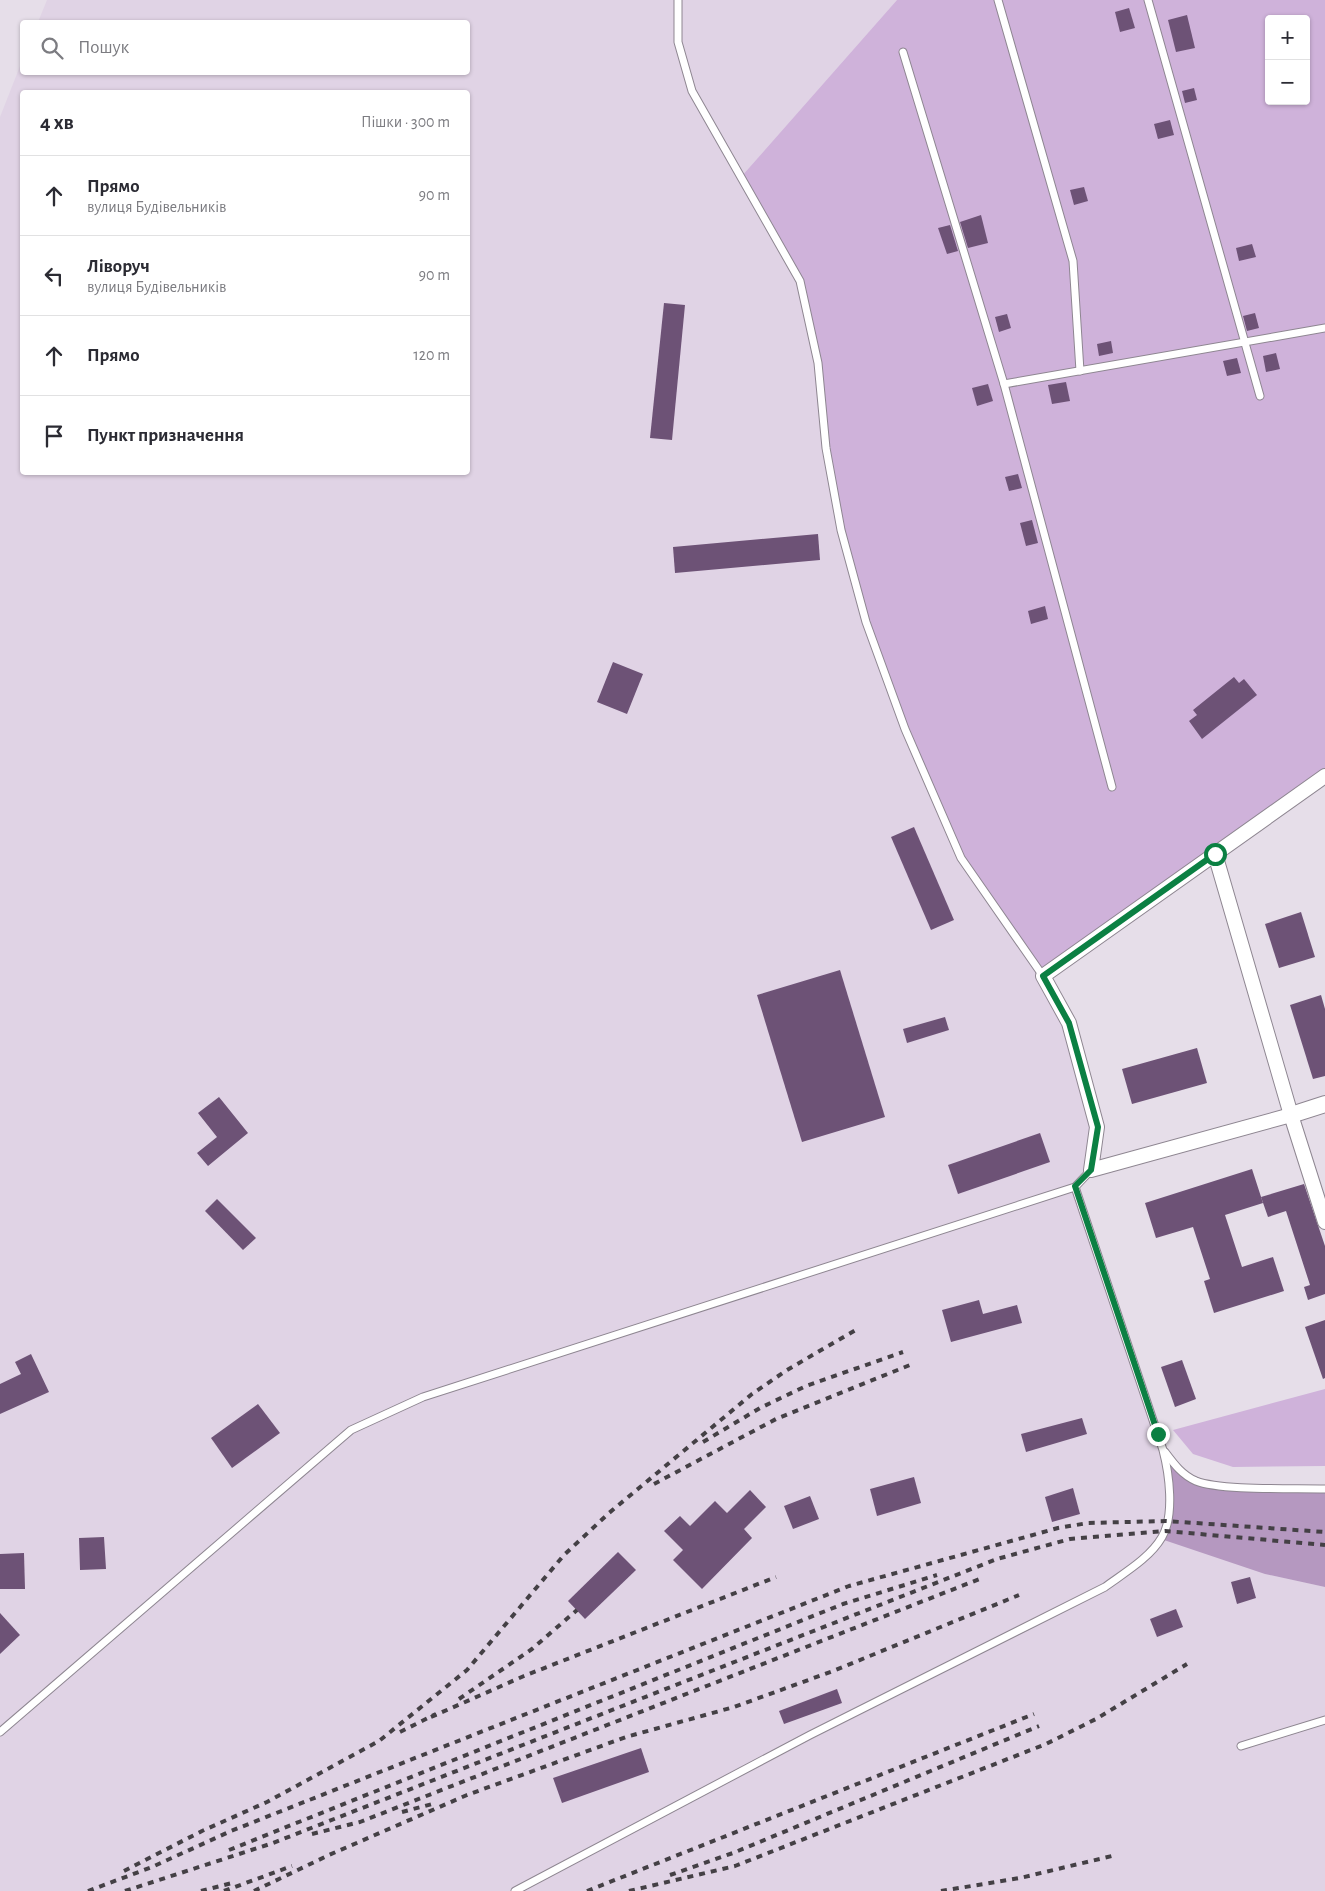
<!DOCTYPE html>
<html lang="uk">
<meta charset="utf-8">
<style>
:root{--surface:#fff;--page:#f2f2f3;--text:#2b2b33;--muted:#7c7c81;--line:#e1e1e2}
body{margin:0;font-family:"Alegreya Sans",sans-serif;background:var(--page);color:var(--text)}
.controls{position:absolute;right:15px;top:15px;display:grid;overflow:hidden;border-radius:5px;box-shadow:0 1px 4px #0004}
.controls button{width:45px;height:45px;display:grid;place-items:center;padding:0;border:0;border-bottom:1px solid var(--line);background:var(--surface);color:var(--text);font:25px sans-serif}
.stop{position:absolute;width:15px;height:15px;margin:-11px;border:4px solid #0b8043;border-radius:50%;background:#fff}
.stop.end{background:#0b8043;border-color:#fff;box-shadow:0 1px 5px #0008}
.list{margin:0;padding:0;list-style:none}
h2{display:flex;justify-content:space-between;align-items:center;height:65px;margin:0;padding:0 20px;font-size:21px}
h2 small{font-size:16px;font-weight:400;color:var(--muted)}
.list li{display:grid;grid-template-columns:32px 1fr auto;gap:15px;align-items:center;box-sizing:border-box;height:80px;padding:0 20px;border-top:1px solid var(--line)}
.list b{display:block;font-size:19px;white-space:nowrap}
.list p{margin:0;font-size:16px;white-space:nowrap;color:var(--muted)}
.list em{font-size:16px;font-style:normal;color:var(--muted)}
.icon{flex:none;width:28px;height:28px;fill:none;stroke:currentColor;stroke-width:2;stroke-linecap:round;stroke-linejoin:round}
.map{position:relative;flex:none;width:1325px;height:1891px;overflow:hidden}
.search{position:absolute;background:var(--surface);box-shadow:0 1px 4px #0004;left:20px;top:20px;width:450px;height:55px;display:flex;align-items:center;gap:12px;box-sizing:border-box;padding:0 18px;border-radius:5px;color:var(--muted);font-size:19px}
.panel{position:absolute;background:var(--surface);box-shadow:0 1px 4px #0004;left:20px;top:90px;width:450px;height:385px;border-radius:5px}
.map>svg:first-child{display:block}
.built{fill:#e0d3e5;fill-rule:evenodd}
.green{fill:#cfb2da;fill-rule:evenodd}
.forest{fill:#b598c0}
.building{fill:#6d5276}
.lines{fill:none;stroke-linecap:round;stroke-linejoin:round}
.service-casing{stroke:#8e8691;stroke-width:9}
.minor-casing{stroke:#8e8691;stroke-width:16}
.tertiary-casing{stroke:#8e8691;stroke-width:18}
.service{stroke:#fff;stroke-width:7}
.minor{stroke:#fff;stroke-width:14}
.tertiary{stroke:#fff;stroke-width:16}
.rail{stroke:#444045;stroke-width:4;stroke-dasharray:6 6;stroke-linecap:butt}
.route{stroke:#0b8043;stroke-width:6}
</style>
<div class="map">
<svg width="1325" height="1891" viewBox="0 0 1325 1891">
<rect width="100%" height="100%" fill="#e6dee9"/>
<!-- built -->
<path class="built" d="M 47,0 L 897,0 L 741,177 L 800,281 L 818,363 L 826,448 L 1069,1023 L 1097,1127 L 1091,1170 L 1075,1187 L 1163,1450 L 1265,1574 L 1325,1587 L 1325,1891 L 0,1891 L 0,117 L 22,61 L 22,72 L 468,72 L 468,22 L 38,22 ZM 22,92 L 468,92 L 468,472 L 22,472 Z"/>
<!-- green -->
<g class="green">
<path d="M 897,0 L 1325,0 L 1325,776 L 1043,976 L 961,858 L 905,729 L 866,622 L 841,531 L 826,448 L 818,363 L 800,281 L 741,177 ZM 1269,19 L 1306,19 L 1306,101 L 1269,101 Z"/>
<polygon points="1325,1389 1325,1466 1233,1467 1193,1454 1173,1430"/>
</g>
<!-- forest -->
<polygon class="forest" points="1163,1450 1179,1470 1197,1481 1225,1486 1325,1489 1325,1587 1265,1574 1161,1539 1169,1509"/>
<!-- building -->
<g class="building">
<polygon points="1129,8 1135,28 1120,32 1115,12"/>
<polygon points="1187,15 1195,48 1176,52 1168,20"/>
<polygon points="1194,88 1197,100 1185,103 1182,91"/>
<polygon points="1170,120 1174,135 1158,139 1154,124"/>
<polygon points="1084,187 1088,201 1074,205 1070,190"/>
<polygon points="981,215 988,243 968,248 960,222"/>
<polygon points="950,225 958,251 947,254 938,228"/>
<polygon points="1252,244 1256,257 1239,261 1236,248"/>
<polygon points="664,303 685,305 672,440 650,438"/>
<polygon points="1255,313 1259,328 1247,331 1243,316"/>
<polygon points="1007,314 1011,328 999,332 995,317"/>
<polygon points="1111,341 1113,353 1099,356 1097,344"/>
<polygon points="1276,353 1280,369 1266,372 1263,356"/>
<polygon points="1237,358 1241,373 1227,376 1223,361"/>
<polygon points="1066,382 1070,401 1052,404 1048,385"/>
<polygon points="988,384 993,401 977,406 972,388"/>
<polygon points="1018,474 1022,488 1009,491 1005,477"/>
<polygon points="1032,520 1038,543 1026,546 1020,523"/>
<polygon points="818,534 820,560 675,573 673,547"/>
<polygon points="1045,606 1048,619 1031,624 1028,611"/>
<polygon points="613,662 643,674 627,714 597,702"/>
<polygon points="1234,677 1239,683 1244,679 1257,695 1202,739 1189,721 1197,715 1193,710"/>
<polygon points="914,827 954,920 931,930 891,837"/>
<polygon points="1301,912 1315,957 1279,968 1265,924"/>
<polygon points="840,970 885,1117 802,1142 757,995"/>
<polygon points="1321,995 1325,1009 1325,1076 1313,1079 1290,1005"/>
<polygon points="945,1017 949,1030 907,1043 903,1029"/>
<polygon points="1197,1048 1207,1083 1132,1104 1122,1069"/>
<polygon points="219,1097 248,1133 208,1166 197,1153 217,1137 198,1113"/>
<polygon points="1040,1133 1050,1162 958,1194 948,1165"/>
<polygon points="1252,1169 1263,1203 1225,1215 1242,1267 1273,1257 1284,1291 1214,1313 1204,1281 1210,1279 1193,1227 1156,1238 1145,1203"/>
<polygon points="1304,1184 1325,1246 1325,1294 1308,1300 1304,1287 1310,1285 1286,1211 1268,1217 1261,1197"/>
<polygon points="217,1199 256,1238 243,1250 205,1211"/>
<polygon points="979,1300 983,1314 1017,1305 1022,1323 951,1342 942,1310"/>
<polygon points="1325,1320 1325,1378 1323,1379 1305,1327"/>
<polygon points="31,1354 49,1392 0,1414 0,1384 21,1374 15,1362"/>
<polygon points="1182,1360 1196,1399 1175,1407 1161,1367"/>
<polygon points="258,1404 280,1433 232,1468 211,1438"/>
<polygon points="1082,1418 1087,1434 1026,1452 1021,1434"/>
<polygon points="914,1477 921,1503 877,1516 870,1489"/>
<polygon points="1073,1488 1080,1514 1052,1522 1045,1497"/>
<polygon points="750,1490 766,1507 744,1529 752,1538 702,1589 673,1560 683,1550 664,1531 680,1516 690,1526 715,1501 727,1513"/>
<polygon points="810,1496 819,1519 793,1529 784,1506"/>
<polygon points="104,1537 106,1569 80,1570 79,1538"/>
<polygon points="618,1552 636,1570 585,1619 568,1601"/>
<polygon points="24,1553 25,1589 0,1589 0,1554"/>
<polygon points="1250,1577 1256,1598 1237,1604 1231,1582"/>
<polygon points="1176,1609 1183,1627 1157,1637 1150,1619"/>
<polygon points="0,1613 20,1635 0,1654"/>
<polygon points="837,1689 842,1703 784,1724 779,1711"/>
<polygon points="641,1748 649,1772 562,1803 553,1778"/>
</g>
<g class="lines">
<!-- service casing -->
<g class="service-casing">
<g id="service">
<polyline points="678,0 678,42 692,91 800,281 818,363 826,448 841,530 866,622 905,729 961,858 1043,976"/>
<polyline points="998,0 1073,261 1080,371"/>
<polyline points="1148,0 1260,396"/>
<polyline points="903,52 1004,384 1112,787"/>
<polyline points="1004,384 1325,328"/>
<path d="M 1165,1452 C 1174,1464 1182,1475 1196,1481 C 1221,1491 1295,1488 1325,1489"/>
<polyline points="0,1732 351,1430 423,1397 1075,1187 1091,1170"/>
<polyline points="1241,1746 1325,1720"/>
<path d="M 515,1891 L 810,1735 L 1105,1587 C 1124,1573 1150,1558 1162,1537 C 1175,1515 1169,1473 1163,1450 L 1075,1187"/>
</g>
</g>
<!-- minor casing -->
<g class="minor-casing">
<g id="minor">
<polyline points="1215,854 1291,1115 1325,1222"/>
<polyline points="1291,1115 1091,1170 1097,1127 1069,1023 1043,976 1325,776"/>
</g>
</g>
<!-- tertiary casing -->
<g class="tertiary-casing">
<polyline id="tertiary" points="1291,1115 1325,1104"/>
</g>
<!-- service -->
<use href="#service" class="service"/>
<!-- minor -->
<use href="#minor" class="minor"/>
<!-- tertiary -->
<use href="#tertiary" class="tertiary"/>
<!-- rail -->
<g class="rail">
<polyline points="703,1442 760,1408 806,1386 903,1352"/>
<polyline points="654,1484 776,1419 910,1365"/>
<polyline points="459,1699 532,1649 577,1610"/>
<polyline points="431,1717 524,1676 776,1577"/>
<polyline points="400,1732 436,1714"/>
<polyline points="402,1812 436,1803"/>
<polyline points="312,1834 360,1822 982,1578"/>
<polyline points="229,1850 843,1604 937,1575"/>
<polyline points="124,1871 202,1831 267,1802 379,1741 467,1670 564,1555 609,1513 752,1394 787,1370 859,1328"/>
<polyline points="670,1875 733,1853 1039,1726"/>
<polyline points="88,1891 152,1867 231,1831 849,1586 1058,1528 1088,1523 1166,1521 1325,1532"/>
<polyline points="125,1891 273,1843 997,1559 1070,1539 1165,1531 1325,1545"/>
<polyline points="201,1891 232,1883"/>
<polyline points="224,1891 292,1866"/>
<polyline points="254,1891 329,1855 467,1795 626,1737 734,1707 833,1671 1019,1595"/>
<polyline points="587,1891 1034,1714"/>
<polyline points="629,1891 735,1866 1046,1744 1096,1719 1187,1664"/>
<polyline points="941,1891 1020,1878 1112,1856"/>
</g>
</g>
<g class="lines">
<!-- route -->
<polyline class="route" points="1158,1434 1075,1186 1091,1170 1098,1127 1069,1023 1043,976 1215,854"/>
</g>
</svg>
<div class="controls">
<button>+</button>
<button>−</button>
</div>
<div class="stop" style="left:1215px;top:854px"></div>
<div class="stop end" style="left:1158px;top:1434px"></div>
<div class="search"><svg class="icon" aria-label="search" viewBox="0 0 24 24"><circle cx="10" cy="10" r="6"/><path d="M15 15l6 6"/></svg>Пошук</div>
<section class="panel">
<h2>4 хв<small>Пішки · 300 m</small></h2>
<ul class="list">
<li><svg class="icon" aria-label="ahead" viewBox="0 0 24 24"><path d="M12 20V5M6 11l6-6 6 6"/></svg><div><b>Прямо</b><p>вулиця Будівельників</p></div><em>90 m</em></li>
<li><svg class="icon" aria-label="left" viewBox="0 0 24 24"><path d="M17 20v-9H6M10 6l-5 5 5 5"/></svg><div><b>Ліворуч</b><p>вулиця Будівельників</p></div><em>90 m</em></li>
<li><svg class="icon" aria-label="ahead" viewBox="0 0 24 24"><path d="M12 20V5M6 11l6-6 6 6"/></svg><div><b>Прямо</b></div><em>120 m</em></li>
<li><svg class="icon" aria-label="arrive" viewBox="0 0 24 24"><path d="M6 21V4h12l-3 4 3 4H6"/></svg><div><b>Пункт призначення</b></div></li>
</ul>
</section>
</div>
